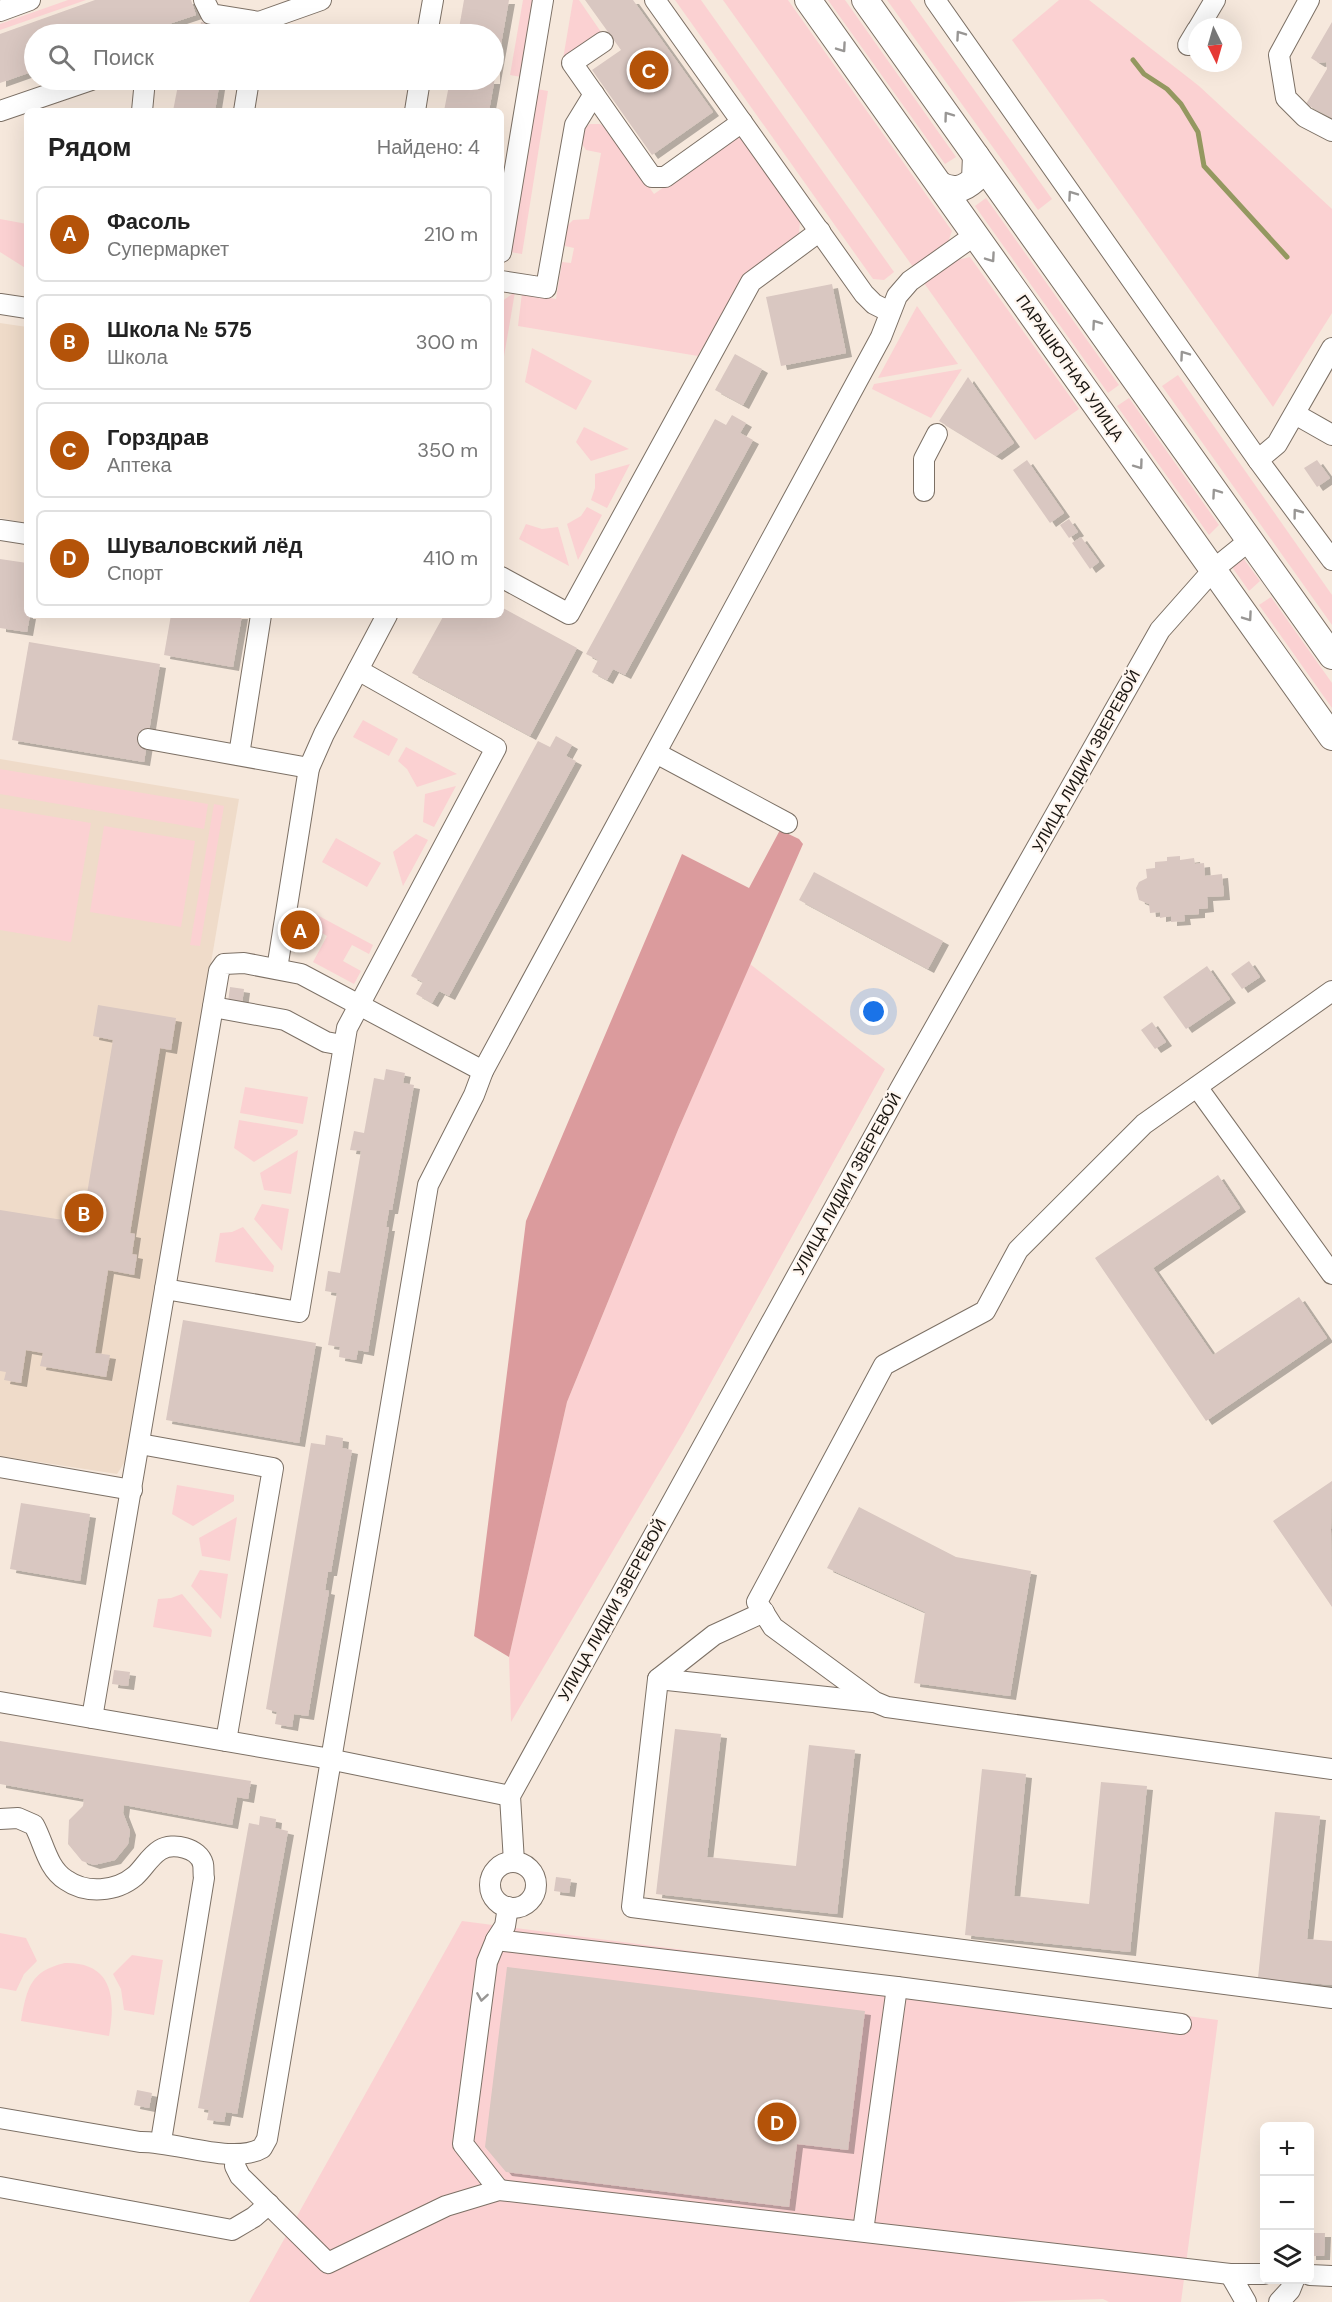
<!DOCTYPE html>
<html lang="ru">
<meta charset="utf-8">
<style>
:root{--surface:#fff;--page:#f6f6f6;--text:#222;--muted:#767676;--line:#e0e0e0;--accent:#b45309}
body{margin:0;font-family:"DM Sans",sans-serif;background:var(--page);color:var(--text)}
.controls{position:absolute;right:18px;bottom:18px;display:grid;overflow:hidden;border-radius:9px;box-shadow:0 6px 24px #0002}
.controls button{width:54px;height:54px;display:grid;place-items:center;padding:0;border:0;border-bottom:2px solid var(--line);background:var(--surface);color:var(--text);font:30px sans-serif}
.compass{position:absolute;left:1188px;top:18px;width:54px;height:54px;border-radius:50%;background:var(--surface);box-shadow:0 6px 24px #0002;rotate:175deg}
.you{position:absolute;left:874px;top:1012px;width:21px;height:21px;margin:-15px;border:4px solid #fff;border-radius:50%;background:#1a73e8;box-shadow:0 0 0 9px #1a73e833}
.badge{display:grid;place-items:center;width:39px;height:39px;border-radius:50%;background:var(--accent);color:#fff;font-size:20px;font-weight:700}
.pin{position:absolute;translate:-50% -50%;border:3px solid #fff;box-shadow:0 2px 6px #0006}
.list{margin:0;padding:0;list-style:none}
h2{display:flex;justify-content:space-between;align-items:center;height:78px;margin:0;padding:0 24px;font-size:26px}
h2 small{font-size:20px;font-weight:400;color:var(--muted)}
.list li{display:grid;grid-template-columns:39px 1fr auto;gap:18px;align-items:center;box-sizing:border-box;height:96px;margin:0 12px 12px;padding:0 12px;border:2px solid var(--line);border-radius:9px}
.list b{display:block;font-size:22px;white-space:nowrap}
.list p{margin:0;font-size:20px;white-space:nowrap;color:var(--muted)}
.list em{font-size:20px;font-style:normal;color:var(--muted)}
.icon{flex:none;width:33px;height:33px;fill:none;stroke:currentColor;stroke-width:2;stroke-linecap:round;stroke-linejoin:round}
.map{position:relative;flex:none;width:1332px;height:2302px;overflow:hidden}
.search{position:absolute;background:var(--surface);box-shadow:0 6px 24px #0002;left:24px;top:24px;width:480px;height:66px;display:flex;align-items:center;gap:15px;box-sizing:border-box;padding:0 21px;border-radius:33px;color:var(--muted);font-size:22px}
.panel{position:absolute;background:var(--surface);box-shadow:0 6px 24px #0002;left:24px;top:108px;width:480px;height:510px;border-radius:9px}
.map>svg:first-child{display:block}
.built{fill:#efdbc9}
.green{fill:#fbd1d2}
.forest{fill:#db9b9d}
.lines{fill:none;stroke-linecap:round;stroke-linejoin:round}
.stream{stroke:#949860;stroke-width:5}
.building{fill:#d9c7c1;filter:url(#shadow)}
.minor-casing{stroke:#7c7065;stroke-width:22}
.major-casing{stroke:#7c7065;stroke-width:28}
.minor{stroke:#fff;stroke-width:20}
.major{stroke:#fff;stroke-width:26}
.oneway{stroke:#989694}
.labels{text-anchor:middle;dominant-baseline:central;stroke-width:4.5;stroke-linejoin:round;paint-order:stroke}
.street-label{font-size:16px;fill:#1a1611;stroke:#fff6ef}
</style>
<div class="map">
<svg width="1332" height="2302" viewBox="0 0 1332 2302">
<defs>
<filter id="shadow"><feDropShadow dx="6" dy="4" stdDeviation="0" flood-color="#0004"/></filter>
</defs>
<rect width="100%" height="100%" fill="#f6e8dc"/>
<!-- built -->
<g class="built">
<polygon points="0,323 27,327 27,523 0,518"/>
<polygon points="0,759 239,799 126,1460 117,1474 0,1456"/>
</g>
<!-- green -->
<g class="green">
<polygon points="68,0 86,0 0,30 0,24"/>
<polygon points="523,0 533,0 521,77 510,75"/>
<polygon points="573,0 579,0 601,32 563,59"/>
<polygon points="675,0 701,0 894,272 884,280 873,279"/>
<polygon points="723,0 788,0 952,231 948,242 913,267"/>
<polygon points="828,0 845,0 956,157 945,164"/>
<polygon points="887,0 910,0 1052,199 1038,210"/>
<polygon points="1059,0 1089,0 1199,86 1332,209 1332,313 1273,407 1012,40"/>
<polygon points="537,89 548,91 522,254 510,252"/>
<polygon points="590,124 600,124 607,128 654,194 739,135 800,221 799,233 743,276 698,356 518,326 522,293 556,299 562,262 571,263 574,248 565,246 567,226 573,220 589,219 601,153 586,150 582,144 584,128"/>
<polygon points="986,198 1119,385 1108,393 975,206"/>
<polygon points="0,219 27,224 27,269 0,252"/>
<polygon points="970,257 1079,409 1035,440 924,283 957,260"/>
<polygon points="515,292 502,368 501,368 501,302"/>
<polygon points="917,306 958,364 878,378"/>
<polygon points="532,348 592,381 576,410 525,382"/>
<polygon points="962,369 931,418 872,389 874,384"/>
<polygon points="1178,375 1332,595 1332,625 1162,386"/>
<polygon points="1129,398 1219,525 1209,535 1117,406"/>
<polygon points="584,427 629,449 591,461 576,442"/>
<polygon points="630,464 607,508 591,500 595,488 595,474"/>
<polygon points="587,507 602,515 578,560 567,524 581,516"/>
<polygon points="526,524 542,529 558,527 569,566 519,539"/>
<polygon points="1243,558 1260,581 1249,591 1232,567"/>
<polygon points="1271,597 1332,683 1332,708 1259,605"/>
<polygon points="363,720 398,739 389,756 353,737"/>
<polygon points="406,747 457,774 417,787 407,769 398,761"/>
<polygon points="0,769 208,804 204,829 0,794"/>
<polygon points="456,786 434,827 423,822 425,794"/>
<polygon points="214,804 224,806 200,946 190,945"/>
<polygon points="0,808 91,823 71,942 0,930"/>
<polygon points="104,826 195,841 181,927 90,912"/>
<polygon points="416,834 428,840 403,886 393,852"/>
<polygon points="336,838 381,863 367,887 322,862"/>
<polygon points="304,908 373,945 369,954 352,945 343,961 361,971 354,984 313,962 327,936 303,922"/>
<polygon points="750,964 885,1069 683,1433 511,1722 509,1657 567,1402 678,1130"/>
<polygon points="245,1087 308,1097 303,1124 240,1113"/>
<polygon points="239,1120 298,1130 297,1135 254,1162 234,1148"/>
<polygon points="298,1150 291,1194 264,1190 260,1173"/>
<polygon points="262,1204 289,1209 282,1251 254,1219"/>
<polygon points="243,1227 274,1266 273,1272 215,1262 220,1233 232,1232"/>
<polygon points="177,1485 234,1495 234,1501 193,1526 172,1514"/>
<polygon points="237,1517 230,1561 202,1556 199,1538"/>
<polygon points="200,1570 228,1574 221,1619 191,1586"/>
<polygon points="182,1594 212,1630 211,1637 153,1627 158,1599 171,1598"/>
<polygon points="462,1921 1218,2020 1181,2302 1109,2302 1103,2299 1003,2302 249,2302"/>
<polygon points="0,1933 26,1938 37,1961 24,1974 16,1991 0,1988"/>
<polygon points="132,1955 163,1960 154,2015 124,2010 121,1989 113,1974"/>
<path d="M 65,1963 C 113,1962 116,1999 109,2036 L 21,2021 C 27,1988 30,1971 65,1963 Z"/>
</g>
<!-- forest -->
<polygon class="forest" points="780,830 799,839 803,844 678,1130 567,1402 509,1657 474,1636 526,1221 682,854 749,888"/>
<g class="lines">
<!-- stream -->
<polyline class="stream" points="1133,60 1144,74 1167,89 1181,104 1198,132 1204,166 1287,257"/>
</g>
<!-- building -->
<g class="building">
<polygon points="95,0 191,0 196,15 139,34 34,34 34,71 0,83 0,34"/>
<polygon points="464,0 509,0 489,111 444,111 450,80 494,80 494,34 458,34"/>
<polygon points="585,0 633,0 713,112 652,155 592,70 621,50"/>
<polygon points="201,22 217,24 215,34 199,34"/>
<polygon points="1332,22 1332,118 1306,104 1327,69 1326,62 1319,63 1311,58"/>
<polygon points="179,80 220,80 215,111 173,111"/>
<polygon points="832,284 846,353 781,366 766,297"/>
<polygon points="735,354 762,369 743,405 715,390"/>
<polygon points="968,377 1014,443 996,456 939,421"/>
<polygon points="732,415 746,423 740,433 753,440 625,675 613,669 607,680 592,672 598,660 586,654 715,419 726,425"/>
<polygon points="1027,460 1064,513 1050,523 1013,470"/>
<polygon points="1317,460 1330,478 1317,487 1304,468"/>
<polygon points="1069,519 1078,532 1069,538 1060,525"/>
<polygon points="1081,537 1099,562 1090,569 1072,543"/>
<polygon points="0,559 27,563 27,615 30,615 27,632 0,628"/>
<polygon points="501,607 577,648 530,736 412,673 444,615 501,615"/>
<polygon points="171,615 242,615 233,667 164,655"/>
<polygon points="29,642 160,664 144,762 12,740"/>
<polygon points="556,736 572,745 566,756 576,761 449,996 439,991 432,1003 416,994 423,982 411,976 538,741 550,747"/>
<polygon points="1180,856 1180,860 1194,858 1195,864 1204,863 1205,876 1222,874 1224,896 1207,897 1208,908 1199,909 1199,914 1184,915 1185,921 1171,922 1171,916 1160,918 1160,912 1150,913 1149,904 1139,900 1136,888 1139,882 1147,878 1146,869 1155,868 1155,862 1167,861 1167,857"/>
<polygon points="814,872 943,941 928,969 799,900"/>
<polygon points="302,924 314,931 308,944 295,937"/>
<polygon points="1249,961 1260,977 1242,989 1231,974"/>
<polygon points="1207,966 1230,999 1186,1029 1163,997"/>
<polygon points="230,987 244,989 242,1004 228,1002"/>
<polygon points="98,1005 176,1018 171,1050 160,1048 130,1233 135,1234 132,1254 137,1255 134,1275 108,1270 95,1353 110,1355 106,1377 40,1366 43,1353 26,1350 21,1383 4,1380 6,1372 0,1371 0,1210 82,1223 113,1040 93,1036"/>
<polygon points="1152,1022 1166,1042 1155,1049 1141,1030"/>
<polygon points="386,1069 405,1073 403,1083 414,1085 392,1210 389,1210 386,1227 389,1227 368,1352 358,1350 356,1360 339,1357 340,1347 328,1345 337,1293 325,1291 328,1271 340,1273 361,1151 350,1150 354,1131 364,1133 374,1078 384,1080"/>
<polygon points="1218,1175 1240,1208 1153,1268 1213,1355 1299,1297 1327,1338 1206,1421 1095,1258"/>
<polygon points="183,1320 316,1343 299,1443 166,1420"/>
<polygon points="326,1435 343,1438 342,1448 352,1450 331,1572 328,1572 325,1590 329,1591 308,1716 294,1714 292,1727 275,1724 277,1712 266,1709 311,1443 325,1445"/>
<polygon points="1332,1481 1331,1530 1332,1607 1273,1521"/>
<polygon points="21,1503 90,1514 80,1581 10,1569"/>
<polygon points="859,1507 956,1557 1031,1571 1010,1696 914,1683 925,1612 827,1568"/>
<polygon points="114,1670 130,1672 128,1686 112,1684"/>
<polygon points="675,1729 721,1734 707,1857 796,1866 809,1745 855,1750 837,1914 656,1894"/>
<polygon points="0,1741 251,1781 248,1799 237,1797 232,1825 124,1805 123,1813 130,1831 128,1844 115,1860 94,1865 82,1861 68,1844 69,1820 83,1806 84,1799 0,1784"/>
<polygon points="982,1769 1026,1774 1014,1896 1089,1904 1101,1782 1147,1786 1130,1952 965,1935"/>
<polygon points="1275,1812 1320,1816 1307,1939 1332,1941 1332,1985 1258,1978"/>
<polygon points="260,1816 276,1819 275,1828 288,1831 237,2114 226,2112 224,2122 207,2120 209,2110 198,2108 249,1823 259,1825"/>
<polygon points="556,1877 571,1879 569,1893 554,1891"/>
<polygon points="507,1967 865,2011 848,2150 797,2144 789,2207 506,2172 485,2147"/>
<polygon points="137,2090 152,2093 149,2108 134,2105"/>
<polygon points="1310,2233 1325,2233 1324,2256 1310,2256"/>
</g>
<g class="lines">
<!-- minor casing -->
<g class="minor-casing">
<g id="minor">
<polyline points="204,0 211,14 259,22"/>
<polyline points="655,0 864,294 874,304 890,312"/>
<polyline points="935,0 1258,460 1332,560"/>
<polyline points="1309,0 1279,55 1286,98 1305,117 1332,131"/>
<polyline points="0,11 30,0"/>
<polyline points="1199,27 1215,0"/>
<polyline points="257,34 259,22 321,0"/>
<polyline points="427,34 433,0"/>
<polyline points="603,42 572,63 652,177 665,177 742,122"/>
<polyline points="1188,45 1197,30"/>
<polyline points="0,111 91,80"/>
<polyline points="142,111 145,80"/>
<polyline points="244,111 249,80"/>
<polyline points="415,111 420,80"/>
<polyline points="501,252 543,0"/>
<polyline points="501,281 546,288 575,125 594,94"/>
<polyline points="0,304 27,308"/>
<polyline points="1295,414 1332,435"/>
<polyline points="1258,460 1277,444 1332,348"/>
<polyline points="924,491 924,459 937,434"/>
<polyline points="0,530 27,534"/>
<polyline points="501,577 569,614 751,282 820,231"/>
<polyline points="148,739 309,768 324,734 387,615"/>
<polyline points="656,753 787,823"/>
<polyline points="239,755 261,615"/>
<polyline points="277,969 309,768"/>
<polyline points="1332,991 1144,1124 1018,1250 985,1311 884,1365 757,1602 773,1627 875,1702 887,1707 1332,1769"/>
<polyline points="213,1007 285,1020 326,1042 342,1045"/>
<polyline points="1197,1087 1332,1274"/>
<polyline points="165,1289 219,971 224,964 244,963 301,974 483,1071"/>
<polyline points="140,1444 273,1468 226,1741"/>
<polyline points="0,1467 132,1490"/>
<polyline points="764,1612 714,1635 658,1679 873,1702"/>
<polyline points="658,1679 632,1907 1332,1998"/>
<polyline points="0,1702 319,1757 510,1796"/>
<polyline points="92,1718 165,1289 299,1312 347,1028 496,748 358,670"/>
<path d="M 0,1819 L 18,1818 L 34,1825 C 44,1843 47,1868 66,1880 C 86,1894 116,1892 135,1876 C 144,1868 149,1857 160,1850 C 173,1842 199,1848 203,1864 C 204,1868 203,1874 204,1878 L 161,2141"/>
<polyline points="514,1862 510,1796 900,1089 1160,630 1214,569 1250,540"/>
<circle cx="513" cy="1885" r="23"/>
<polyline points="508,1907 505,1926 496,1940 897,1987 1181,2024"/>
<polyline points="496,1940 487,1962 463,2144 499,2190"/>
<path d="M 0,2118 L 140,2142 C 175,2141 233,2165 262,2148 L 267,2139 L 428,1185 L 474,1095 L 483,1071 L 881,337 L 897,296 L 910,281 L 975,235"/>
<polyline points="236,2154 235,2166 240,2176 328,2263 446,2206 499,2190 1230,2274 1264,2274"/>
<polyline points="0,2187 232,2230 254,2217 269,2204"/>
<polyline points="863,2231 897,1987"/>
<polyline points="1230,2274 1246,2302"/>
<polyline points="1310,2275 1332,2276"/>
<polyline points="1279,2302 1290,2290 1294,2280"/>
</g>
</g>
<!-- major casing -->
<g class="major-casing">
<g id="major">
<polyline points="808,0 1332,737"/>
<polyline points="865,0 1332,656"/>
<path d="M 940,185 C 954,192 963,190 975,179 L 976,156"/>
</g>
</g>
<!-- minor -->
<use href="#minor" class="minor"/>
<!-- major -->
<use href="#major" class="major"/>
</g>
<!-- one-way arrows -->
<defs><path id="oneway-chevron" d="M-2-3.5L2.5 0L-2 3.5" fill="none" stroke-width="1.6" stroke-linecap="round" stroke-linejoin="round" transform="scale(1.5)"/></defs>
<g class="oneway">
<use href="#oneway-chevron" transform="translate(960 35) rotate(-125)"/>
<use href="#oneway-chevron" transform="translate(842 48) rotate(55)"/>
<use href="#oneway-chevron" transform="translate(948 116) rotate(-126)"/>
<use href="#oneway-chevron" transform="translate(1072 195) rotate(-125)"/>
<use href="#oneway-chevron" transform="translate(991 258) rotate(55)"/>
<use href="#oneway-chevron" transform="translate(1096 324) rotate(-125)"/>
<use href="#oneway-chevron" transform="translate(1184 355) rotate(-125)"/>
<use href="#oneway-chevron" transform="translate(1139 465) rotate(54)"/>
<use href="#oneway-chevron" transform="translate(1216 493) rotate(-125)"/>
<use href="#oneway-chevron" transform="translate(1297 513) rotate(-127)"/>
<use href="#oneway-chevron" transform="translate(1248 617) rotate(55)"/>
<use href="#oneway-chevron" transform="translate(482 1997) rotate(99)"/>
</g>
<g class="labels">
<!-- street labels -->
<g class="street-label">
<text transform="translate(1070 368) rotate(55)">ПАРАШЮТНАЯ УЛИЦА</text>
<text transform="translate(1086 761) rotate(-61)">УЛИЦА ЛИДИИ ЗВЕРЕВОЙ</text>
<text transform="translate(847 1184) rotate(-61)">УЛИЦА ЛИДИИ ЗВЕРЕВОЙ</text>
<text transform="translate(612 1610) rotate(-61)">УЛИЦА ЛИДИИ ЗВЕРЕВОЙ</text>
</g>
</g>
</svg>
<div class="controls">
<button>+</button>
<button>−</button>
<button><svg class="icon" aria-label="layers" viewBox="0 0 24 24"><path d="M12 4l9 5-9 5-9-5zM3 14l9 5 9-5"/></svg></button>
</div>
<svg class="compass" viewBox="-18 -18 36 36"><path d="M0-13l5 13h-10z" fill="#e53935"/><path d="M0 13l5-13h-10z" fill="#767676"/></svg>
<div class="you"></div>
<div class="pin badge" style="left:300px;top:930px">A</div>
<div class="pin badge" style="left:84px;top:1213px">B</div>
<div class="pin badge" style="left:649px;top:70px">C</div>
<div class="pin badge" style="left:777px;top:2122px">D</div>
<div class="search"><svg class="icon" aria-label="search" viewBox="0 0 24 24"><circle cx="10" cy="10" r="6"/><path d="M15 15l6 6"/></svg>Поиск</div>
<section class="panel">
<h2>Рядом<small>Найдено: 4</small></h2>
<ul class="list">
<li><span class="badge">A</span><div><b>Фасоль</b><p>Супермаркет</p></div><em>210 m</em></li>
<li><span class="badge">B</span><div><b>Школа № 575</b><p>Школа</p></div><em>300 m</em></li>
<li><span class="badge">C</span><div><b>Горздрав</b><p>Аптека</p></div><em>350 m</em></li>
<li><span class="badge">D</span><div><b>Шуваловский лёд</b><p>Спорт</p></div><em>410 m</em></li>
</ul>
</section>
</div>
